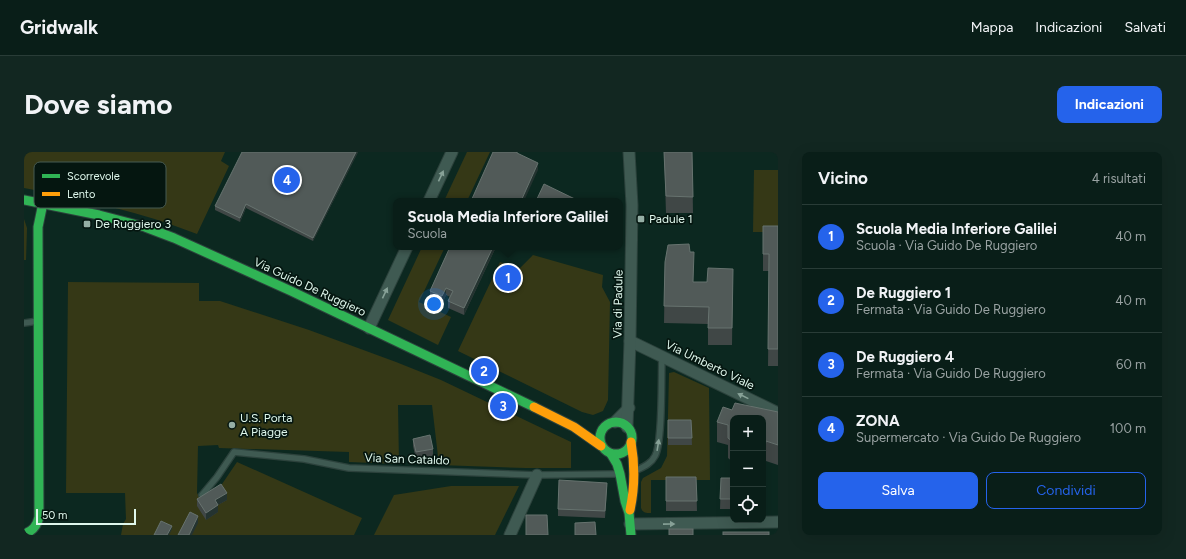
<!DOCTYPE html>
<html lang="it">
<meta charset="utf-8">
<style>
:root{--surface:#091e18;--page:#122721;--text:#f1f3f6;--muted:#99a2a2;--line:#293c37;--accent:#2563eb}
body{margin:0;font-family:Figtree,sans-serif;background:var(--page);color:var(--text)}
.controls{position:absolute;right:12px;bottom:12px;display:grid;overflow:hidden;border-radius:8px;box-shadow:0 4px 16px #0002}
.controls button{width:36px;height:36px;display:grid;place-items:center;padding:0;border:0;border-bottom:1px solid var(--line);background:var(--surface);color:var(--text);font:20px sans-serif}
.scale{position:absolute;left:12px;bottom:10px;width:100px;box-sizing:border-box;padding-left:4px;border:2px solid #dff7ec;border-top:0;font-size:11px;line-height:14px;white-space:nowrap;color:#dff7ec;-webkit-text-stroke:3px #051610;paint-order:stroke}
.you{position:absolute;left:410px;top:152px;width:14px;height:14px;margin:-10px;border:3px solid #fff;border-radius:50%;background:#1a73e8;box-shadow:0 0 0 6px #1a73e833}
.badge{display:grid;place-items:center;width:26px;height:26px;border-radius:50%;background:var(--accent);color:#fff;font-size:13px;font-weight:700}
.pin{position:absolute;translate:-50% -50%;border:2px solid #fff;box-shadow:0 1px 4px #0006}
.popup{position:absolute;left:369px;top:46px;width:230px;height:52px;box-sizing:border-box;display:grid;place-content:center;border-radius:8px;background:var(--surface);filter:drop-shadow(0 1px 3px #0005);font-size:13px;white-space:nowrap;color:var(--muted)}
.popup b{font-size:15px;color:var(--text)}
.popup::after{content:'';position:absolute;left:50%;top:100%;margin-left:-8px;border:8px solid transparent;border-top-color:var(--surface)}
.list{margin:0;padding:0;list-style:none}
h2{display:flex;justify-content:space-between;align-items:center;height:52px;margin:0;padding:0 16px;font-size:17px}
h2 small{font-size:13px;font-weight:400;color:var(--muted)}
.list li{display:grid;grid-template-columns:26px 1fr auto;gap:12px;align-items:center;box-sizing:border-box;height:64px;padding:0 16px;border-top:1px solid var(--line)}
.list b{display:block;font-size:15px;white-space:nowrap}
.list p{margin:0;font-size:13px;white-space:nowrap;color:var(--muted)}
.list em{font-size:13px;font-style:normal;color:var(--muted)}
.actions{display:flex;gap:8px;padding:12px 16px}
.actions a{flex:1;padding:9px 0;border:1px solid var(--accent);border-radius:8px;text-align:center;font-size:14px;color:var(--accent)}
.actions .main{background:var(--accent);color:#fff}
.icon{flex:none;width:22px;height:22px;fill:none;stroke:currentColor;stroke-width:2;stroke-linecap:round;stroke-linejoin:round}
.map{position:relative;flex:none;width:754px;height:383px;overflow:hidden;border-radius:8px}
header{display:flex;align-items:center;gap:24px;box-sizing:border-box;height:56px;padding:0 20px;background:var(--surface);border-bottom:1px solid var(--line)}
header strong{font-size:19px}
nav{display:flex;gap:22px;margin-inline-start:auto;font-size:14px}
.intro{display:flex;align-items:center;justify-content:space-between;box-sizing:border-box;height:96px;padding:0 24px}
h1{margin:0;font-size:28px}
.button{padding:10px 18px;border-radius:8px;background:var(--accent);color:#fff;font-size:14px;font-weight:700}
main{display:flex;gap:24px;padding:0 24px}
aside{flex:1;background:var(--surface);border-radius:8px;box-shadow:0 4px 16px #0002}
.map>svg:first-child{display:block}
.green{fill:#353816}
.lines{fill:none;stroke-linecap:round;stroke-linejoin:round}
.lane-casing{stroke:#2c423c;stroke-width:8}
.street-casing{stroke:#2c423c;stroke-width:13}
.fast-casing{stroke:#2c423c;stroke-width:11}
.slow-casing{stroke:#2c423c;stroke-width:11}
.lane{stroke:#3f5a52;stroke-width:5.5}
.street{stroke:#3f5a52;stroke-width:11}
.fast{stroke:#30b455;stroke-width:9}
.slow{stroke:#ff9f0a;stroke-width:9}
.wall{fill:#404746}
.shaded-wall{fill:#243330}
.building{fill:#515a58;stroke:#67736f}
.oneway{fill:#87a197}
.poi-dot{fill:#95afa5;stroke:#051610;stroke-width:1.5}
.labels{text-anchor:middle;dominant-baseline:central;stroke-width:3.5;stroke-linejoin:round;paint-order:stroke}
.poi-label{font-size:12px;fill:#dff7ec;stroke:#051610;text-anchor:start}
.street-label{font-size:12px;fill:#dff7ec;stroke:#051610}
.key{fill:#051610;stroke:#465a52;stroke-width:1}
.key-label{font-size:11px;fill:#dff7ec}
</style>
<header>
<strong>Gridwalk</strong>
<nav><a>Mappa</a><a>Indicazioni</a><a>Salvati</a></nav>
</header>
<div class="intro"><h1>Dove siamo</h1><a class="button">Indicazioni</a></div>
<main>
<div class="map">
<svg width="754" height="383" viewBox="0 0 754 383">
<rect width="100%" height="100%" fill="#0c2820"/>
<!-- green -->
<g class="green">
<path d="M 0,0 L 201,0 L 197,9 L 205,14 L 173,82 C 117,60 59,47 0,36 Z"/>
<polygon points="443,0 466,0 443,49 420,49"/>
<polygon points="730,18 754,18 754,80 729,80"/>
<polygon points="0,67 3,76 2,108 0,108"/>
<polygon points="398,95 421,95 395,150 427,165 414,193 364,168"/>
<polygon points="509,103 579,123 578,135 586,150 584,248 579,259 569,263 558,260 434,199 476,110 496,116"/>
<polygon points="44,130 175,131 175,149 196,149 285,178 372,210 417,228 547,290 547,316 502,316 415,313 408,253 374,253 375,312 325,310 325,300 195,296 194,293 174,294 173,341 177,348 196,335 213,310 338,366 330,383 97,383 99,372 102,367 101,341 42,341"/>
<path d="M 650,220 L 685,236 L 686,328 L 627,328 L 627,361 C 622,361 619,361 617,356 L 617,330 L 619,326 L 637,316 L 643,304 L 645,221 Z"/>
<polygon points="427,334 495,334 471,383 350,383 370,343"/>
</g>
<g class="lines">
<!-- lane casing -->
<g class="lane-casing">
<g id="lane">
<polyline points="0,171 14,169"/>
<path d="M 611,319 C 619,315 627,312 631,304 C 639,290 637,224 638,204"/>
<polyline points="178,343 193,325 210,300 280,307 325,316 513,323 593,322"/>
</g>
</g>
<!-- street casing -->
<g class="street-casing">
<g id="street">
<polyline points="405,49 428,0"/>
<polyline points="345,176 383,95"/>
<polyline points="606,189 754,261"/>
<polyline points="591,270 605,256"/>
<polyline points="603,275 606,189 608,53 605,0"/>
<polyline points="606,372 754,370"/>
<polyline points="486,383 513,323"/>
</g>
</g>
<!-- fast casing -->
<g class="fast-casing">
<g id="fast">
<polyline points="0,48 75,63 121,75 150,86 267,139 510,255"/>
<circle cx="592" cy="286" r="16"/>
<polyline points="587,302 593,312 596,322 601,349 605,361 607,383"/>
<path d="M 0,382 C 9,379 13,374 15,365 L 14,75 L 19,51"/>
</g>
</g>
<!-- slow casing -->
<g class="slow-casing">
<g id="slow">
<polyline points="510,255 550,275 577,294"/>
<path d="M 606,358 C 611,335 611,313 607,290"/>
</g>
</g>
<!-- lane -->
<use href="#lane" class="lane"/>
<!-- street -->
<use href="#street" class="street"/>
<!-- fast -->
<use href="#fast" class="fast"/>
<!-- slow -->
<use href="#slow" class="slow"/>
</g>
<!-- wall -->
<g class="wall">
<polygon points="334,0 289,89 222,56 216,70 191,58 191,54"/>
<polygon points="640,0 668,0 669,61 642,61"/>
<polygon points="739,74 754,74 754,214 744,214 745,119 739,119"/>
<polygon points="426,95 472,95 440,163 424,156 424,149 426,145 422,143 418,152 406,146 406,139"/>
<polygon points="666,100 669,130 683,130 709,117 708,193 684,193 684,172 640,171 641,110"/>
<polygon points="708,258 754,260 754,313 742,309 741,314 739,314 739,266 709,266 709,310 704,306 704,293 693,290 693,270"/>
<polygon points="644,268 667,268 668,293 644,293"/>
<polygon points="389,287 409,297 409,304 392,307 389,294"/>
<polygon points="642,325 672,325 673,359 642,359"/>
<polygon points="697,326 709,326 709,357 696,357"/>
<polygon points="583,338 581,366 534,364 534,357"/>
<polygon points="173,347 203,348 194,353 194,360 182,368 173,354"/>
</g>
<!-- shaded-wall -->
<g class="shaded-wall">
<polygon points="332,0 334,0 289,89 289,86"/>
<polygon points="514,11 514,18 500,49 497,49"/>
<polygon points="222,52 222,56 216,70 216,66"/>
<polygon points="469,95 472,95 440,163 440,156"/>
<polygon points="422,136 422,143 418,152 418,144"/>
<polygon points="742,289 742,309 741,314 741,295"/>
<polygon points="203,341 203,348 194,353 194,360 182,368 182,361 191,348"/>
<polygon points="174,364 174,371 168,383 165,383"/>
<polygon points="148,374 148,377 145,383 143,383"/>
</g>
<!-- building -->
<g class="building">
<polygon points="218,0 332,0 289,86 222,52 216,66 191,54"/>
<polygon points="469,0 493,0 493,1 514,11 497,49 447,49"/>
<polygon points="640,0 668,0 669,45 642,44"/>
<polygon points="520,32 555,49 512,49"/>
<polygon points="739,74 754,74 754,197 744,197 745,102 739,102"/>
<polygon points="665,92 666,100 670,100 669,130 683,130 684,116 709,117 708,176 684,176 685,155 640,154 641,110 644,93"/>
<polygon points="426,95 469,95 440,156 424,149 429,139 422,136 418,144 406,139"/>
<polygon points="711,251 754,260 754,293 742,289 741,295 739,294 739,266 709,266 709,290 704,286 704,273 693,270 699,255 708,258"/>
<polygon points="644,268 667,268 668,286 644,286"/>
<polygon points="406,283 409,297 392,300 389,287"/>
<polygon points="642,325 672,325 673,349 642,349"/>
<polygon points="697,326 709,326 709,347 696,347"/>
<polygon points="535,328 583,331 581,359 534,357"/>
<polygon points="197,332 203,341 191,348 194,353 182,361 173,347"/>
<polygon points="166,360 174,364 165,383 154,383"/>
<polygon points="502,363 523,363 524,383 502,383"/>
<polygon points="137,369 148,374 143,383 130,383"/>
<polygon points="571,370 572,383 551,383 551,371"/>
<rect x="645" y="377" width="24" height="6"/>
<rect x="699" y="380" width="46" height="3"/>
</g>
<!-- one-way arrows -->
<defs><path id="oneway-solid" d="M-6-.8H1V-3.2L6.5 0L1 3.2V.8H-6Z"/></defs>
<g class="oneway">
<use href="#oneway-solid" transform="translate(417 24) rotate(-65)"/>
<use href="#oneway-solid" transform="translate(361 141) rotate(-65)"/>
<use href="#oneway-solid" transform="translate(719 244) rotate(-154)"/>
<use href="#oneway-solid" transform="translate(634 293) rotate(-81)"/>
<use href="#oneway-solid" transform="translate(645 372) rotate(-1)"/>
</g>
<!-- markers -->
<g class="poi-dot">
<rect x="613" y="63" width="8" height="8" rx="2"/>
<rect x="59" y="68" width="8" height="8" rx="2"/>
<circle cx="208" cy="273" r="4"/>
</g>
<g class="labels">
<!-- poi labels -->
<g class="poi-label">
<text x="625" y="67">Padule 1</text>
<text x="71" y="72">De Ruggiero 3</text>
<text x="216" y="266">U.S. Porta<tspan x="216" dy="14">A Piagge</tspan></text>
</g>
<!-- street labels -->
<g class="street-label">
<text transform="translate(286 135) rotate(25)">Via Guido De Ruggiero</text>
<text transform="translate(594 152) rotate(-89)">Via di Padule</text>
<text transform="translate(686 213) rotate(26)">Via Umberto Viale</text>
<text transform="translate(383 307) rotate(2)">Via San Cataldo</text>
</g>
</g>
<!-- legend -->
<rect x="10" y="10" width="132" height="46" rx="6" class="key"/>
<rect x="18" y="22" width="18" height="4" fill="#30b455"/>
<rect x="18" y="40" width="18" height="4" fill="#ff9f0a"/>
<g class="key-label">
<text x="43" y="28">Scorrevole</text>
<text x="43" y="46">Lento</text>
</g>
</svg>
<div class="controls">
<button>+</button>
<button>−</button>
<button><svg class="icon" aria-label="locate" viewBox="0 0 24 24"><circle cx="12" cy="12" r="6"/><path d="M12 2v4M12 18v4M2 12h4M18 12h4"/></svg></button>
</div>
<div class="scale">50 m</div>
<div class="you"></div>
<div class="pin badge" style="left:484px;top:126px">1</div>
<div class="popup"><b>Scuola Media Inferiore Galilei</b>Scuola</div>
<div class="pin badge" style="left:460px;top:219px">2</div>
<div class="pin badge" style="left:479px;top:254px">3</div>
<div class="pin badge" style="left:263px;top:28px">4</div>
</div>
<aside>
<h2>Vicino<small>4 risultati</small></h2>
<ul class="list">
<li><span class="badge">1</span><div><b>Scuola Media Inferiore Galilei</b><p>Scuola · Via Guido De Ruggiero</p></div><em>40 m</em></li>
<li><span class="badge">2</span><div><b>De Ruggiero 1</b><p>Fermata · Via Guido De Ruggiero</p></div><em>40 m</em></li>
<li><span class="badge">3</span><div><b>De Ruggiero 4</b><p>Fermata · Via Guido De Ruggiero</p></div><em>60 m</em></li>
<li><span class="badge">4</span><div><b>ZONA</b><p>Supermercato · Via Guido De Ruggiero</p></div><em>100 m</em></li>
</ul>
<div class="actions"><a class="main">Salva</a><a>Condividi</a></div>
</aside>
</main>
